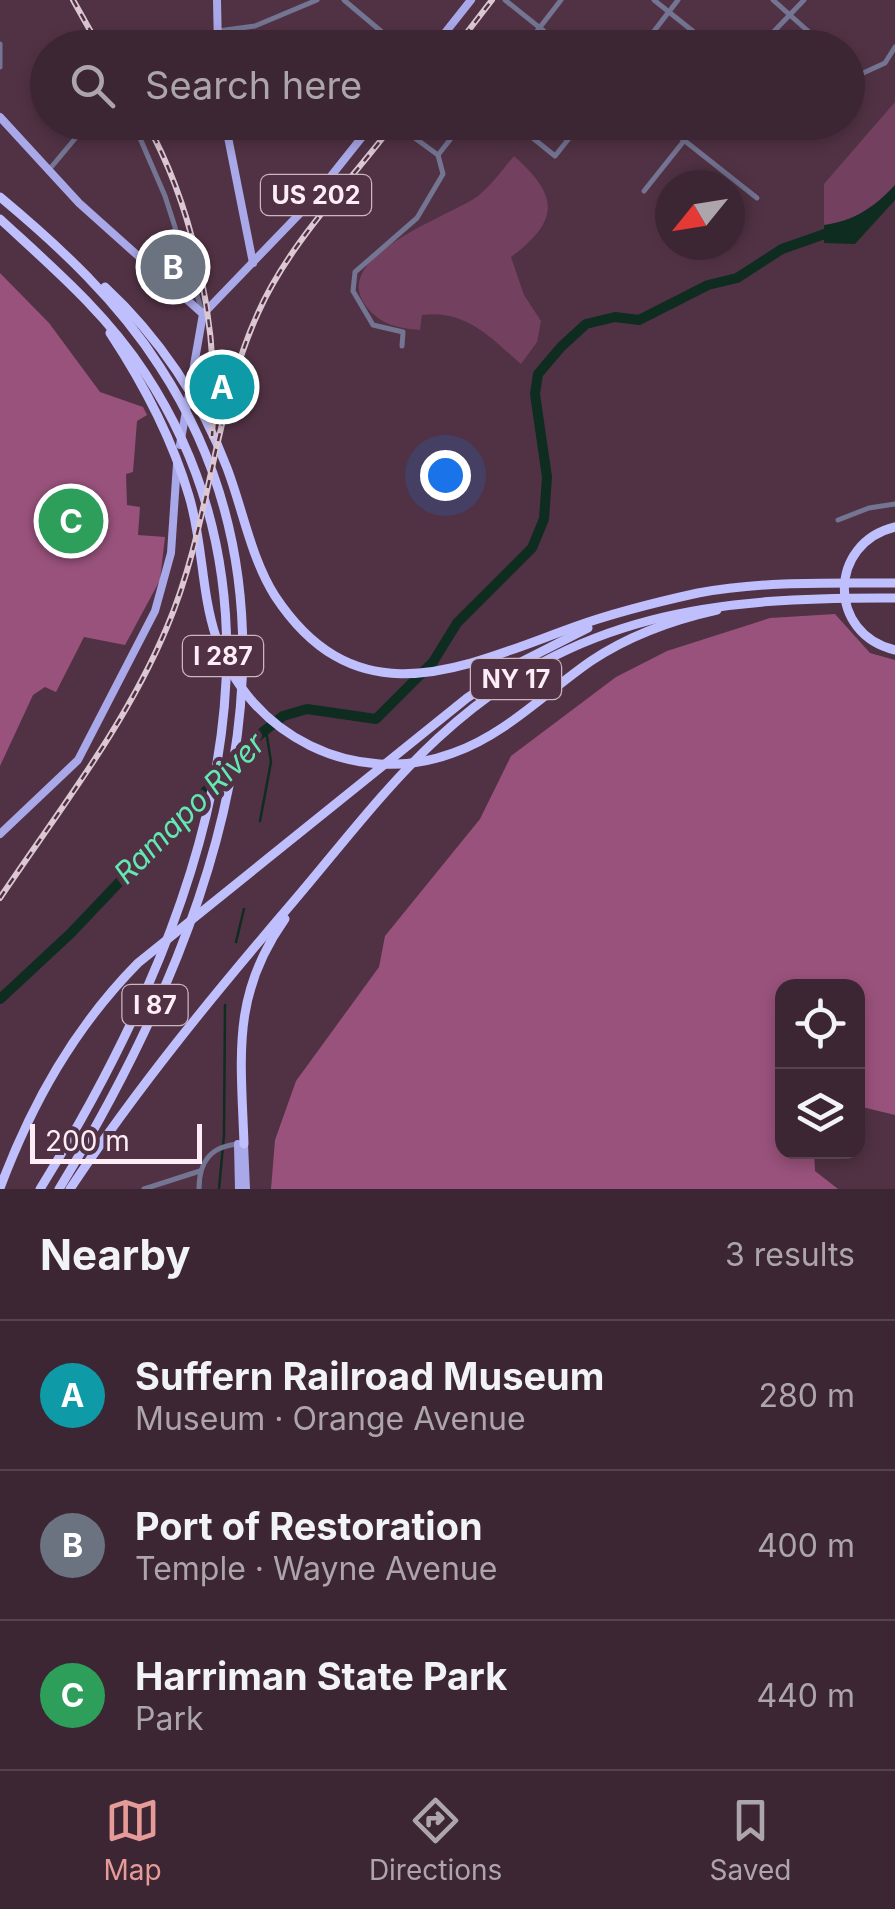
<!DOCTYPE html>
<meta charset="utf-8">
<style>
:root{--surface:#3d2633;--page:#48323f;--text:#f1f3f6;--muted:#ada5ac;--line:#56434e;--accent:#e69b98}
body{margin:0;font-family:Inter,sans-serif;background:var(--page);color:var(--text)}
.controls{position:absolute;right:30px;bottom:30px;display:grid;overflow:hidden;border-radius:20px;box-shadow:0 5px 15px #0003}
.controls button{width:90px;height:90px;display:grid;place-items:center;padding:0;border:0;border-bottom:2px solid var(--line);background:var(--surface);color:var(--text);font:50px sans-serif}
.compass{position:absolute;left:655px;top:170px;width:90px;height:90px;border-radius:50%;background:var(--surface);box-shadow:0 5px 15px #0003;rotate:240deg}
.scale{position:absolute;left:30px;bottom:25px;width:172px;box-sizing:border-box;padding-left:10px;border:5px solid #feedf6;border-top:0;font-size:28px;line-height:35px;white-space:nowrap;color:#feedf6;-webkit-text-stroke:8px #513244;paint-order:stroke}
.you{position:absolute;left:445px;top:475px;width:35px;height:35px;margin:-25px;border:8px solid #fff;border-radius:50%;background:#1a73e8;box-shadow:0 0 0 15px #1a73e833}
.badge{display:grid;place-items:center;width:65px;height:65px;border-radius:50%;background:var(--accent);color:#fff;font-size:32px;font-weight:700}
.pin{position:absolute;translate:-50% -50%;border:5px solid #fff;box-shadow:0 2px 10px #0006}
.list{margin:0;padding:0;list-style:none}
h2{display:flex;justify-content:space-between;align-items:center;height:130px;margin:0;padding:0 40px;font-size:42px}
h2 small{font-size:32px;font-weight:400;color:var(--muted)}
.list li{display:grid;grid-template-columns:65px 1fr auto;gap:30px;align-items:center;box-sizing:border-box;height:150px;padding:0 40px;border-top:2px solid var(--line)}
.list b{display:block;font-size:38px;white-space:nowrap}
.list p{margin:0;font-size:32px;white-space:nowrap;color:var(--muted)}
.list em{font-size:32px;font-style:normal;color:var(--muted)}
.icon{flex:none;width:55px;height:55px;fill:none;stroke:currentColor;stroke-width:2;stroke-linecap:round;stroke-linejoin:round}
.map{position:relative;flex:none;width:895px;height:1189px;overflow:hidden}
.search{position:absolute;background:var(--surface);box-shadow:0 5px 15px #0003;left:30px;right:30px;top:30px;height:110px;display:flex;align-items:center;gap:25px;box-sizing:border-box;padding:0 35px;border-radius:55px;color:var(--muted);font-size:38px}
.sheet{height:580px;background:var(--surface)}
nav{display:flex;justify-content:space-around;align-items:center;box-sizing:border-box;height:140px;border-top:2px solid var(--line);background:var(--surface);font-size:28px;color:var(--muted)}
nav a{display:grid;justify-items:center;gap:5px}
nav .on{color:var(--accent)}
.map>svg:first-child{display:block}
.green{fill:#73415f}
.forest{fill:#99527c}
.water{fill:#0e2c20}
.lines{fill:none;stroke-linecap:round;stroke-linejoin:round}
.stream{stroke:#0e2c20;stroke-width:2.5}
.river{stroke:#0e2c20;stroke-width:10}
.minor{stroke:#747493;stroke-width:5}
.primary{stroke:#a9a8e8;stroke-width:8}
.motorway{stroke:#bfbffd;stroke-width:9}
.rail-casing{stroke:#dcc8d3;stroke-width:6}
.rail{stroke:#513244;stroke-width:2.5;stroke-dasharray:8;stroke-linecap:butt}
.labels{text-anchor:middle;dominant-baseline:central;stroke-width:10;stroke-linejoin:round;paint-order:stroke}
.shield{fill:#513244;stroke:#cab5c1;stroke-width:2.5}
.shield-label{font-size:25px;font-weight:bold;fill:#feedf6}
.water-label{font-size:30px;font-style:italic;fill:#63e7b3;stroke:#513244}
</style>
<div class="map">
<svg width="895" height="1189" viewBox="0 0 895 1189">
<rect width="100%" height="100%" fill="#513244"/>
<!-- green -->
<g class="green">
<path d="M 895,102 L 895,185 C 875,207 854,221 824,225 L 824,184 Z"/>
<path d="M 514,156 C 559,196 560,220 511,257 L 524,295 L 541,321 L 537,342 L 521,364 C 491,338 466,309 422,315 L 420,330 C 397,328 381,325 366,306 C 328,256 451,216 478,196 C 492,185 503,169 514,156 Z"/>
</g>
<!-- forest -->
<g class="forest">
<polygon points="0,273 49,323 100,392 143,407 147,415 137,421 133,472 126,474 127,505 140,507 138,535 165,537 160,580 125,645 84,637 56,692 45,687 33,695 0,766"/>
<polygon points="835,614 870,653 895,660 895,1115 858,1106 858,986 782,986 782,1152 814,1152 815,1171 838,1189 271,1189 275,1140 296,1081 379,967 385,936 480,819 511,756 616,677 667,651 770,618"/>
</g>
<!-- water -->
<path class="water" d="M 895,185 L 895,200 L 855,244 L 824,243 L 824,225 C 854,221 875,207 895,185 Z"/>
<g class="lines">
<!-- stream -->
<g class="stream">
<polyline points="260,821 271,762 266,730"/>
<polyline points="236,942 244,909"/>
<polyline points="219,1189 224,1135 225,1005"/>
</g>
<!-- river -->
<polyline class="river" points="0,999 71,933 258,736 283,716 307,709 376,719 433,662 457,623 532,548 544,519 547,477 535,394 538,374 561,347 586,324 615,317 639,320 708,285 737,278 782,249 836,230"/>
<!-- minor -->
<g class="minor">
<polyline points="344,0 401,48"/>
<polyline points="505,0 565,48"/>
<polyline points="654,0 714,48"/>
<polyline points="773,0 827,48"/>
<polyline points="218,31 255,26 317,0"/>
<polyline points="0,44 0,67"/>
<polyline points="524,48 561,0"/>
<polyline points="641,48 678,0"/>
<polyline points="758,48 804,0"/>
<polyline points="848,69 861,74 885,63 895,47"/>
<polyline points="133,122 165,196 202,311"/>
<polyline points="356,122 369,129"/>
<polyline points="393,122 438,155"/>
<polyline points="513,122 555,156 582,122"/>
<polyline points="661,122 757,198"/>
<polyline points="438,155 464,122"/>
<polyline points="48,171 89,122"/>
<polyline points="644,191 699,122"/>
<polyline points="402,346 403,332 373,325 353,291 355,272 417,218 443,174 438,155"/>
<polyline points="838,520 869,508 895,504"/>
<polyline points="144,1189 200,1171"/>
<path d="M 199,1189 C 199,1160 212,1145 241,1144"/>
</g>
<!-- primary -->
<g class="primary">
<polyline points="217,0 218,48"/>
<polyline points="433,48 471,0"/>
<polyline points="0,117 79,203 203,314"/>
<polyline points="225,122 253,263"/>
<polyline points="180,445 203,314 308,205 374,122"/>
<polyline points="0,834 78,760 155,611 171,553 177,464"/>
<polyline points="238,1144 239,1189"/>
<polyline points="244,1144 246,1189"/>
</g>
<!-- motorway -->
<g class="motorway">
<path d="M 0,197 C 60,247 118,301 160,367 C 331,629 207,946 59,1189"/>
<path d="M 0,219 C 52,267 106,313 145,373 C 316,633 188,950 40,1189"/>
<path d="M 105,287 C 158,336 202,401 227,468 C 243,510 251,558 275,596 C 358,722 465,666 574,627 C 613,613 657,602 698,593 C 763,581 829,583 895,583"/>
<path d="M 110,333 C 143,383 172,438 189,496 C 203,542 201,592 216,637 C 248,736 356,789 453,753 C 505,735 546,692 591,661 C 630,635 672,620 717,610"/>
<path d="M 895,527 C 828,543 827,634 895,650"/>
<path d="M 244,1144 C 241,1056 231,995 285,919"/>
<path d="M 0,1188 C 32,1103 74,1028 138,963 L 467,698 L 519,663 L 588,628"/>
<path d="M 70,1189 C 137,1088 214,994 293,902 C 340,847 385,787 438,738 C 575,611 718,597 895,598"/>
</g>
<!-- rail casing -->
<g class="rail-casing">
<g id="rail">
<polyline points="73,0 100,48"/>
<polyline points="455,48 492,0"/>
<path d="M 146,122 C 196,212 220,334 212,436"/>
<path d="M 0,898 C 59,810 126,725 167,627 C 210,526 213,412 258,313 C 289,243 349,183 395,122"/>
</g>
</g>
<!-- rail -->
<use href="#rail" class="rail"/>
</g>
<g class="labels">
<!-- shield labels -->
<g class="shield">
<rect x="261" y="175" width="110" height="40" rx="8"/>
<rect x="183" y="636" width="80" height="40" rx="8"/>
<rect x="471" y="659" width="90" height="40" rx="8"/>
<rect x="122.5" y="985" width="65" height="40" rx="8"/>
</g>
<g class="shield-label">
<text x="316" y="195">US 202</text>
<text x="223" y="656">I 287</text>
<text x="516" y="679">NY 17</text>
<text x="155" y="1005">I 87</text>
</g>
<!-- water labels -->
<g class="water-label">
<text transform="translate(189 808) rotate(-45)">Ramapo River</text>
</g>
</g>
</svg>
<div class="controls">
<button><svg class="icon" aria-label="locate" viewBox="0 0 24 24"><circle cx="12" cy="12" r="6"/><path d="M12 2v4M12 18v4M2 12h4M18 12h4"/></svg></button>
<button><svg class="icon" aria-label="layers" viewBox="0 0 24 24"><path d="M12 4l9 5-9 5-9-5zM3 14l9 5 9-5"/></svg></button>
</div>
<svg class="compass" viewBox="-18 -18 36 36"><path d="M0-13l5 13h-10z" fill="#e53935"/><path d="M0 13l5-13h-10z" fill="#ada5ac"/></svg>
<div class="scale">200 m</div>
<div class="you"></div>
<div class="pin badge" style="left:222px;top:387px;background:#0f9aa8">A</div>
<div class="pin badge" style="left:173px;top:267px;background:#6b7280">B</div>
<div class="pin badge" style="left:71px;top:521px;background:#2e9e5b">C</div>
<div class="search"><svg class="icon" aria-label="search" viewBox="0 0 24 24"><circle cx="10" cy="10" r="6"/><path d="M15 15l6 6"/></svg>Search here</div>
</div>
<section class="sheet">
<h2>Nearby<small>3 results</small></h2>
<ul class="list">
<li><span class="badge" style="background:#0f9aa8">A</span><div><b>Suffern Railroad Museum</b><p>Museum · Orange Avenue</p></div><em>280 m</em></li>
<li><span class="badge" style="background:#6b7280">B</span><div><b>Port of Restoration</b><p>Temple · Wayne Avenue</p></div><em>400 m</em></li>
<li><span class="badge" style="background:#2e9e5b">C</span><div><b>Harriman State Park</b><p>Park</p></div><em>440 m</em></li>
</ul>
</section>
<nav>
<a class="on"><svg class="icon" aria-label="map" viewBox="0 0 24 24"><path d="M3 6l6-2 6 2 6-2v14l-6 2-6-2-6 2zM9 4v14M15 6v14"/></svg>Map</a>
<a><svg class="icon" aria-label="directions" viewBox="0 0 24 24"><path d="M12 3l9 9-9 9-9-9zM9 14v-3h6M13 9l2 2-2 2"/></svg>Directions</a>
<a><svg class="icon" aria-label="saved" viewBox="0 0 24 24"><path d="M7 4h10v16l-5-4-5 4z"/></svg>Saved</a>
</nav>
